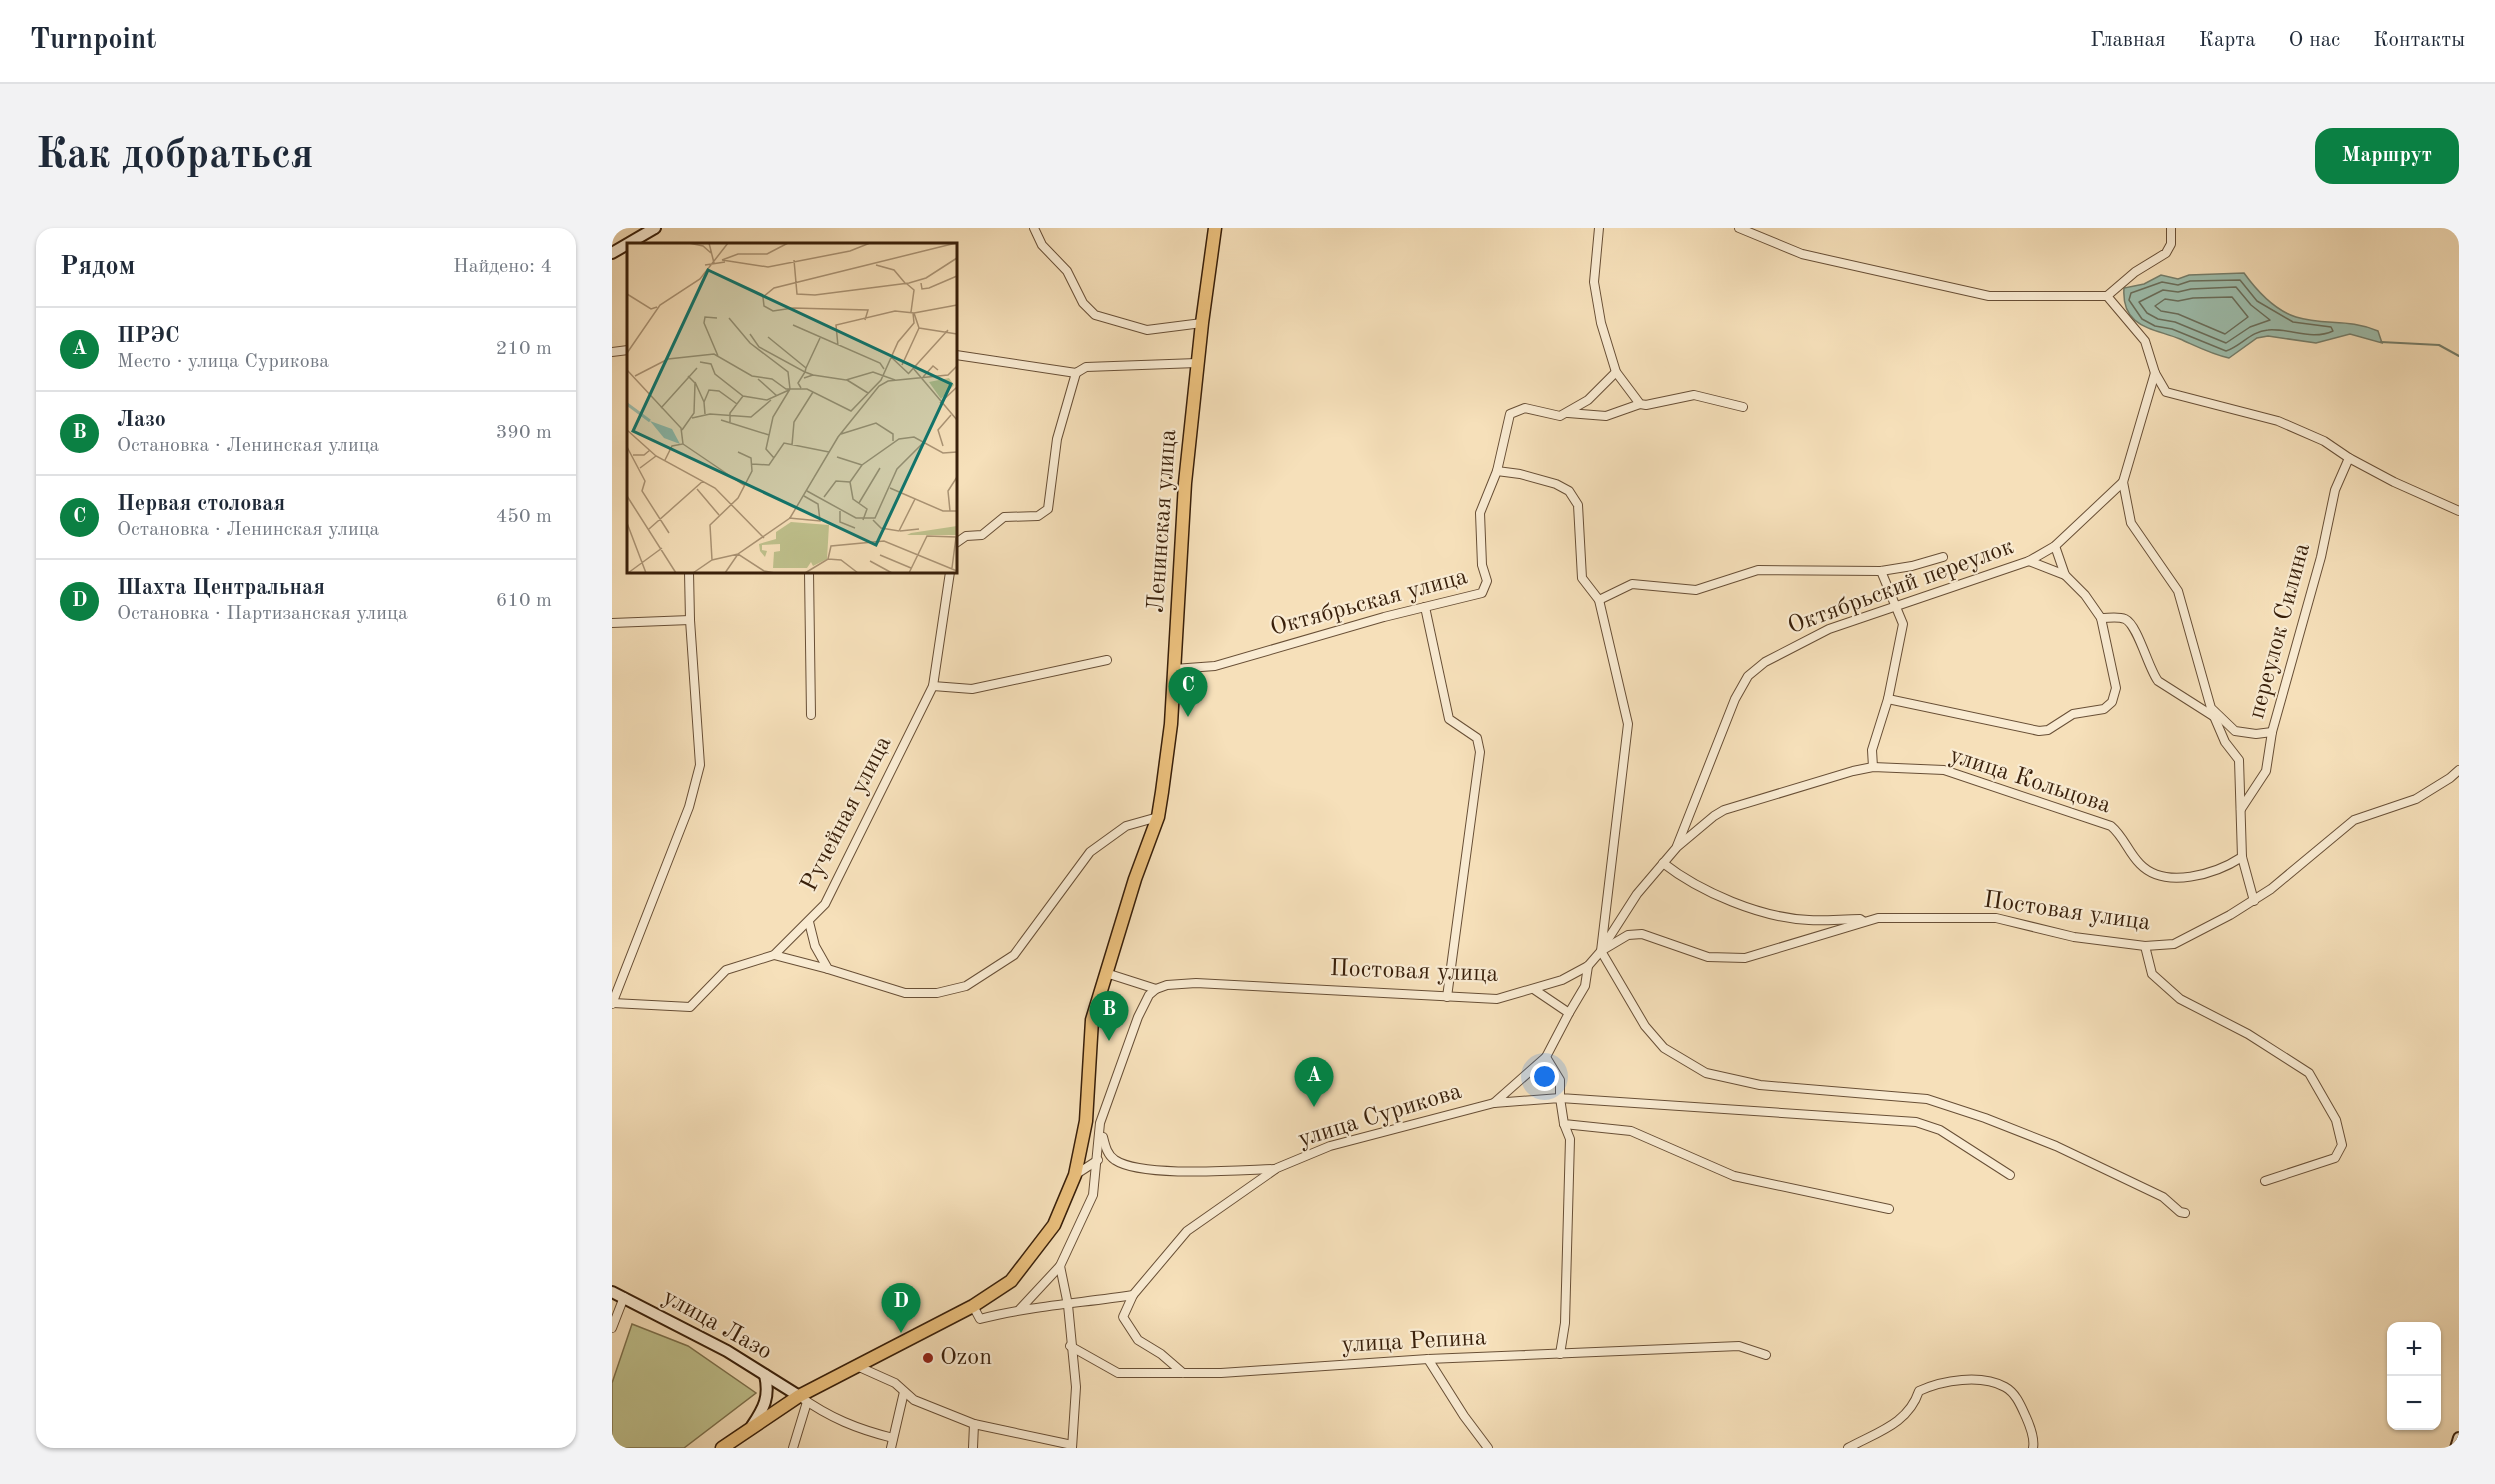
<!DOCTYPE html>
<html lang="ru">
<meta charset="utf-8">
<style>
:root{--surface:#fff;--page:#f2f2f3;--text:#1f2937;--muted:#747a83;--line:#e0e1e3;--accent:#0b8043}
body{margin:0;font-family:"Old Standard TT",serif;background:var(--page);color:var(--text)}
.controls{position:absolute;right:18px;bottom:18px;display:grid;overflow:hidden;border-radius:12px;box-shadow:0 2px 4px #0004}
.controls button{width:54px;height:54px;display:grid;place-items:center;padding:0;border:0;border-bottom:2px solid var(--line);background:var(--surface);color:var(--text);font:30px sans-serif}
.you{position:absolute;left:933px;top:849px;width:21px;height:21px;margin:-15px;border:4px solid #fff;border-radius:50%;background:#1a73e8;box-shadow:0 0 0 9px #1a73e833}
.badge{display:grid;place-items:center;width:39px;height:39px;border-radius:50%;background:var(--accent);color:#fff;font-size:20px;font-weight:700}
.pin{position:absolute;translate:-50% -50px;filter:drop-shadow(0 2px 3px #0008)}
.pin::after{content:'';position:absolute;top:32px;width:21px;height:18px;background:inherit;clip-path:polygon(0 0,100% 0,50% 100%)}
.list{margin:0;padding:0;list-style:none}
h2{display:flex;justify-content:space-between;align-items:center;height:78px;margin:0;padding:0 24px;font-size:26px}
h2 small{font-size:20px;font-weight:400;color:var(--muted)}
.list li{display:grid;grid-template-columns:39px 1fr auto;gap:18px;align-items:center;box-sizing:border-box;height:84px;padding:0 24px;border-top:2px solid var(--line)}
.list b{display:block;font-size:22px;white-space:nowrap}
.list p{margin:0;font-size:20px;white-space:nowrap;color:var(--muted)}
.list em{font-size:20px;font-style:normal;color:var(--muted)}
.map{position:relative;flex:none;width:1847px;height:1220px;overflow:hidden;border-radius:18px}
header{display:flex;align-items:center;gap:36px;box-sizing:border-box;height:84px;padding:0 30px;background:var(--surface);border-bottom:2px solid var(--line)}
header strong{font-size:28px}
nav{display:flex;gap:33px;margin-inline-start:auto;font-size:21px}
.intro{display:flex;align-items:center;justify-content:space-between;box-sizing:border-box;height:144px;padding:0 36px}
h1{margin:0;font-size:42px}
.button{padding:15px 27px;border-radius:18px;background:var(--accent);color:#fff;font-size:21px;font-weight:700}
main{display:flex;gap:36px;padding:0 36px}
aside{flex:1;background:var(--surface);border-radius:18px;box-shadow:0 2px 4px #0004}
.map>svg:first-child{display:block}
.green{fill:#bfc18d;stroke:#7c704c;stroke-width:1.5}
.water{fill:#9dbdac;stroke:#757e6b;stroke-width:1.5}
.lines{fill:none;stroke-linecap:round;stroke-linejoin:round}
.shore{stroke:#6a6e5b;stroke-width:1.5}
.stream{stroke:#757e6b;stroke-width:2}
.street-casing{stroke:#684f36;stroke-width:10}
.secondary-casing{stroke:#381f0a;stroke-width:14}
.primary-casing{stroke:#381f0a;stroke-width:15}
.street{stroke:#f9ebd2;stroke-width:8}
.secondary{stroke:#f9ebd2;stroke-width:10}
.primary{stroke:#ebc07d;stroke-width:12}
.poi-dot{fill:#8f2418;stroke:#f9ebd2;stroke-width:2}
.labels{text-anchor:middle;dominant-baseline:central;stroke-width:4.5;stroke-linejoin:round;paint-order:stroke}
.street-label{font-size:24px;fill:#381f0a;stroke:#f9ebd2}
.poi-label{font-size:24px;fill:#381f0a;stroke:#f9ebd2;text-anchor:start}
.inset-river{fill:none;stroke:#9dbdac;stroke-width:3}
.inset-road{fill:none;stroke:#aa9374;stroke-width:1.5}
.view{fill:#0f766e;fill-opacity:0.15;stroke:#0f766e;stroke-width:3}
.inset-edge{fill:none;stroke:#381f0a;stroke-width:3}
</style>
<header>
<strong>Turnpoint</strong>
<nav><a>Главная</a><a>Карта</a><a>О нас</a><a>Контакты</a></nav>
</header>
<div class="intro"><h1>Как добраться</h1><a class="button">Маршрут</a></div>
<main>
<aside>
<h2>Рядом<small>Найдено: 4</small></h2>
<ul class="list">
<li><span class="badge">A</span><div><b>ПРЭС</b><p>Место · улица Сурикова</p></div><em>210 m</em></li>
<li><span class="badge">B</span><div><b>Лазо</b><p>Остановка · Ленинская улица</p></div><em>390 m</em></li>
<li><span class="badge">C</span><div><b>Первая столовая</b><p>Остановка · Ленинская улица</p></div><em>450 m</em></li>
<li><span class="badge">D</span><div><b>Шахта Центральная</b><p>Остановка · Партизанская улица</p></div><em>610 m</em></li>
</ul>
</aside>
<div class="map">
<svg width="1847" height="1220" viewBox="0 0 1847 1220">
<rect width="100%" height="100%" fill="#f6e0ba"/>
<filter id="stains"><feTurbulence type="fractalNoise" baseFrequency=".00333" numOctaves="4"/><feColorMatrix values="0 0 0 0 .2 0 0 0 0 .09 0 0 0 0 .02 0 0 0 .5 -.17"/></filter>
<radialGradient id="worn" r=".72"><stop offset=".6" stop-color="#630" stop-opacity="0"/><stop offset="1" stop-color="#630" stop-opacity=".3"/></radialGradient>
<!-- green -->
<polygon class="green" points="20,1096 76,1118 144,1165 72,1220 0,1220 0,1155"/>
<!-- water -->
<path class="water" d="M 1632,45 C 1645,63 1662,82 1684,89 C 1712,98 1736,90 1766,103 L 1770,115 L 1738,106 L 1704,115 L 1656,108 L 1645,110 L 1617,130 C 1599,126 1584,118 1568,111 C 1541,100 1509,100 1512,60 L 1532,56 L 1549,47 L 1566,51 L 1577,47 Z"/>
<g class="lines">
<!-- shore -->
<g class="shore">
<path d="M 1628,52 L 1645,73 L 1681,94 L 1719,99 L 1721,103 C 1699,113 1678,100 1656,102 C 1639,103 1629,118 1614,123 L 1560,101 L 1543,98 L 1530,91 L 1517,72 L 1519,65 L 1550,54 L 1566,57 L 1578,53 Z"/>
<polygon points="1624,59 1639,77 1658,92 1638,99 1614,115 1563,94 1546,91 1535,85 1527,74 1551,62 1566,64 1579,61"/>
<polygon points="1620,69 1636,89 1613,106 1566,86 1549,83 1543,78 1553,71 1566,73 1581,70"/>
</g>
<!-- stream -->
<polyline class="stream" points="1769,114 1827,117 1847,128"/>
<!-- street casing -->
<g class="street-casing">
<g id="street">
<polyline points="422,0 430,17 455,43 471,75 483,87 535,102 590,95"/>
<polyline points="987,0 982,54 989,95 1004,144 1028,176 1034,177 1082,167 1131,179"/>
<polyline points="1127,0 1190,26 1377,68 1495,68"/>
<polyline points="1559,0 1559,16 1554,25 1523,44 1495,68 1533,113 1543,145 1554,164 1666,193 1712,213 1737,230 1782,254 1847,283"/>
<polyline points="0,124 16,122"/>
<polyline points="344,127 464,145 474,139 585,135"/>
<polyline points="1543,145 1511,254 1519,295 1566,363 1599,480 1623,503 1644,506 1660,504"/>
<polyline points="956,185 994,188 1028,176"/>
<polyline points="885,243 908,246 944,256 957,263 966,277 970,350 987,372 1016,496 989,723 1033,798 1052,820 1094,845 1148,857 1315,871 1373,890 1444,918 1551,969 1568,984 1573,985"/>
<polyline points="344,315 354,308 370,307 392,289 426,288 436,281 445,211 464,145"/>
<polyline points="1417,333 1453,347"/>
<polyline points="197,344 199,487"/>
<polyline points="987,372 1020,356 1084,362 1146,342 1269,343 1300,338 1331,329"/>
<polyline points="813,379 837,491 865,510 868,524 835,769"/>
<path d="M 1489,390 C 1497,390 1506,388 1513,391 C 1526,397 1536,440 1546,453 L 1601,488"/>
<polyline points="0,395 78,392"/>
<polyline points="562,441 603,438 772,389 870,365 875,353 870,337 868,285 885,243 898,186 913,180 948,188 976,172 1004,144"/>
<polyline points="321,458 360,461 495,432"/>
<polyline points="1276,471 1427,503 1436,502 1461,486 1492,481 1500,474 1504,460 1489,390 1473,367 1453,347 1443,318"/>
<polyline points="1601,486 1613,514 1627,532 1630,629 1642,673"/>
<polyline points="1261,539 1260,522 1276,471 1291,396 1269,343"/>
<polyline points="1629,581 1654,543 1660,504 1709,329 1723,262 1737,230"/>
<polyline points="1065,618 1123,471 1136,448 1153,434 1217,401 1417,333 1443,318 1511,254"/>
<path d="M 1051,635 C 1088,664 1149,690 1197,692 C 1214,693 1231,691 1248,691 L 1251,693"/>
<polyline points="197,694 203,718 216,741 293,765 325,765 354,758 402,727 478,624 514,598 546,589"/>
<polyline points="1533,718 1540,746 1568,771 1636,806 1697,845 1724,892 1730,917 1723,930 1653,953"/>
<path d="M 991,719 L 1025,666 L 1065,619 L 1102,588 L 1112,582 L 1241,543 L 1261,539 L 1332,542 L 1499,598 C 1512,609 1516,624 1528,636 C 1553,662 1604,646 1630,629"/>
<polyline points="162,727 216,741"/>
<polyline points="494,745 544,761"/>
<polyline points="923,762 957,785 934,829 948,852 948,870 1304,894 1328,902 1398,947"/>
<polyline points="1,775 78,779 114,742 162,727 213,676 321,458 338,344"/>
<polyline points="0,776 77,579 88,537 78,392 77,344"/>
<polyline points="957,785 973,758 976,738"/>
<polyline points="934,829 882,875 948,870 952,896 1019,903 1122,948 1277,981"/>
<path d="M 491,909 C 493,917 495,927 503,932 C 530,950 629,942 663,941"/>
<polyline points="463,947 486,932"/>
<polyline points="521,1067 511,1089 526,1112 549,1126 571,1145"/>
<path d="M 361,1078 L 368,1091 C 418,1078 470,1075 521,1067 L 575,1003 L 665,940 L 718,918 L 882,875"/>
<polyline points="408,1081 448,1038"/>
<polyline points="0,1100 12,1069"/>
<polyline points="458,1118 506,1145 609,1145 816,1131 1127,1118 1154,1127"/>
<polyline points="948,1126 953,1095 958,911 952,896"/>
<polyline points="816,1131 852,1188 876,1220"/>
<polyline points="245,1138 283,1155 302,1172 362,1196 460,1217"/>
<path d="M 187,1168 C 218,1190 245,1201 281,1210"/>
<polyline points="181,1220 195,1174"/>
<polyline points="279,1220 292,1164"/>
<polyline points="361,1220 362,1196"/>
<polyline points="460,1220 464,1159 456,1077 448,1038 481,967 488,895 526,789 537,767 544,761 555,757 584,755 885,771 950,752 976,738 989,723 1016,707 1030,706 1096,729 1133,730 1266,690 1384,690 1462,709 1533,718 1562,716 1618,687 1659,661 1742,592 1804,571 1838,550 1847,542"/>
<path d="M 1236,1220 C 1265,1204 1296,1196 1307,1163 C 1331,1152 1369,1146 1393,1159 C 1404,1165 1409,1178 1414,1189 C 1418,1198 1423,1210 1421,1220"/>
</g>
</g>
<!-- secondary casing -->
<g class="secondary-casing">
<g id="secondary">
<polyline points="0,25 43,0"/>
<polyline points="0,1064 115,1123 187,1168"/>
<path d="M 140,1198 C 152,1180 158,1169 153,1147"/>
<polyline points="1844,1220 1847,1210"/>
</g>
</g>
<!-- primary casing -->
<g class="primary-casing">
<polyline id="primary" points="110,1220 187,1168 361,1078 399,1053 442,997 463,947 474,893 480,792 523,651 546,589 550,564 559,496 573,255 590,95 603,0"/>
</g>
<!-- street -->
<use href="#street" class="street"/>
<!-- secondary -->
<use href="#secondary" class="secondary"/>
<!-- primary -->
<use href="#primary" class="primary"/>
</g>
<!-- markers -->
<circle class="poi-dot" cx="316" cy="1130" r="6"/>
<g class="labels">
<!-- street labels -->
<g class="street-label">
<text transform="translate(551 293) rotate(-86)">Ленинская улица</text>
<text transform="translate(1289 359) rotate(-20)">Октябрьский переулок</text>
<text transform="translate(757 375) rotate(-15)">Октябрьская улица</text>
<text transform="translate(1668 403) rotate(-75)">переулок Силина</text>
<text transform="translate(1418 553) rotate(18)">улица Кольцова</text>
<text transform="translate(235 586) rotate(-63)">Ручейная улица</text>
<text transform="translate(1455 684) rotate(8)">Постовая улица</text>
<text transform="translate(802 744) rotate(2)">Постовая улица</text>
<text transform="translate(768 888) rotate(-17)">улица Сурикова</text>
<text transform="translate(105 1097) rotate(29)">улица Лазо</text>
<text transform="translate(802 1114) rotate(-3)">улица Репина</text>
</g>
<!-- poi labels -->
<g class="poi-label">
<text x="328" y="1130">Ozon</text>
</g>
</g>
<!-- overview -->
<g transform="translate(15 15)">
<rect width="330" height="330" fill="#f6e0ba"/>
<path d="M 322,135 L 327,142 L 314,156 L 302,139 ZM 164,279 L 202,282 L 200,316 L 186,323 L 184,319 L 180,325 L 146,325 L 147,309 L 153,308 L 153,301 L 135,302 L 135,307 L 140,308 L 138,314 L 133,308 L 132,301 L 149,296 L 149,289 ZM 330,283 L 330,292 L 280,292 L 284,290 Z" fill="#bfc18d"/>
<path d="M 23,178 L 45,186 L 53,201 L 37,195 Z" fill="#9dbdac"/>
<path class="inset-river" d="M 0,161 L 23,178"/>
<path class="inset-road" d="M 62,0 L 76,3 L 84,10M 82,0 L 87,20M 95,17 L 141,24 L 223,8 L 243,0M 95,17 L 111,11 L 140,11 L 161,0M 167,17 L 170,51 L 188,52 L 282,40 L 299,35 L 330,15M 78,22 L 98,19M 249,22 L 267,27 L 278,40M 294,40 L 295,46 L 302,45 L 330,33M 280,41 L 287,47 L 284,69M 0,51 L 24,66 L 30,64M 90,75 L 78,74 L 77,80 L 91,113M 102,75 L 123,100 L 161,129 L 163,146 L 146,174 L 139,206 L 147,215M 238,77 L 241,67 L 166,65 L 146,68 L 137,63 L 136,54 L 147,45 L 329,0M 166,82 L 253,120 L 257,126M 292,85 L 330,91M 123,91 L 132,104 L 178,129 L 171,140 L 174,145M 141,94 L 179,125 L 178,129 L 186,132 L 177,135M 211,103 L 209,82 L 268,68 L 287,70 L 330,62M 0,110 L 33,62 L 73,36 L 101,0M 263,113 L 282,131M 73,119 L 84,121 L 88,131 L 116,153 L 140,157 L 162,147M 275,122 L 292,85 L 287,70M 179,125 L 193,95M 286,125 L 330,177M 0,127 L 54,185 L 56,201 L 45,203 L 38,217M 282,130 L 321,87M 186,132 L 219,137 L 246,129 L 268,137M 8,133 L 41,116 L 87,111 L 125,133 L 145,136 L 159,146 L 180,146 L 224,168 L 254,137 L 271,99 L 287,80 L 286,70M 296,134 L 306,123 L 311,127M 131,136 L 150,153M 220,137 L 241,150M 68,139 L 77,159M 313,160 L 330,144M 34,165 L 70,125M 78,171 L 77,159 L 82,147 L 92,148 L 110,161M 65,175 L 83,171 L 124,174 L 144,157M 94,177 L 142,192M 103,179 L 103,170 L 116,153M 0,187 L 29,213 L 88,245 L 137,295M 55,187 L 67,170 L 68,140 L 61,133M 214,191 L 249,180 L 266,191 L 266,198M 56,201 L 118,243M 165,202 L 167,179 L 186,149M 316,203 L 311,187 L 324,172M 0,204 L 18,238 L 15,248 L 42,290M 6,212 L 17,212 L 23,207M 210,214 L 235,222M 125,221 L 142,222 L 157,200 L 202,209M 13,225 L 29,213M 223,239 L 235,222 L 272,196 L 287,194 L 316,210 L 330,209M 223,239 L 226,256 L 240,266 L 236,277M 263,245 L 316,268 L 330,268M 70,246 L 92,272M 180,248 L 229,275 L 248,275 L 270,226 L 296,200M 0,253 L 49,330M 197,254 L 209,238 L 223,239M 232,260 L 253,225M 213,268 L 213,279 L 228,285M 323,268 L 321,248 L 330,234M 162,275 L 193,278 L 191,261 L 177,253M 246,277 L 254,285 L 272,288 L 288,256M 0,280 L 19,330M 22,286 L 76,238M 273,288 L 292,286M 253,312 L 284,325M 201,316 L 204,303 L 257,298 L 330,328M 85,317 L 83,282 L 111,255 L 125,228 L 124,215 L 111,209M 243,318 L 265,330M 1,330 L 35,305M 66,330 L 85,317 L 111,311 L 137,328 L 148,330M 98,330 L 111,311 L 163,275 L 211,194 L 252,143 L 261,138 L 321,132 L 330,123M 178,330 L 201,316 L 214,317 L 231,330M 282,330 L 300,293 L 329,294 L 325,325"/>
<path class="view" d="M 81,27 L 324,141 L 249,302 L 6,188 Z"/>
<rect width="330" height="330" class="inset-edge"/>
</g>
<rect width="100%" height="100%" filter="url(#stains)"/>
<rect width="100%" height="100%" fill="url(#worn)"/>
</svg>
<div class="controls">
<button>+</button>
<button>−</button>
</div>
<div class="you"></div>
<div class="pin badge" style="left:702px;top:879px">A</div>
<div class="pin badge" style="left:497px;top:813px">B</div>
<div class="pin badge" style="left:576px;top:489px">C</div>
<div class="pin badge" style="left:289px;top:1105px">D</div>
</div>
</main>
